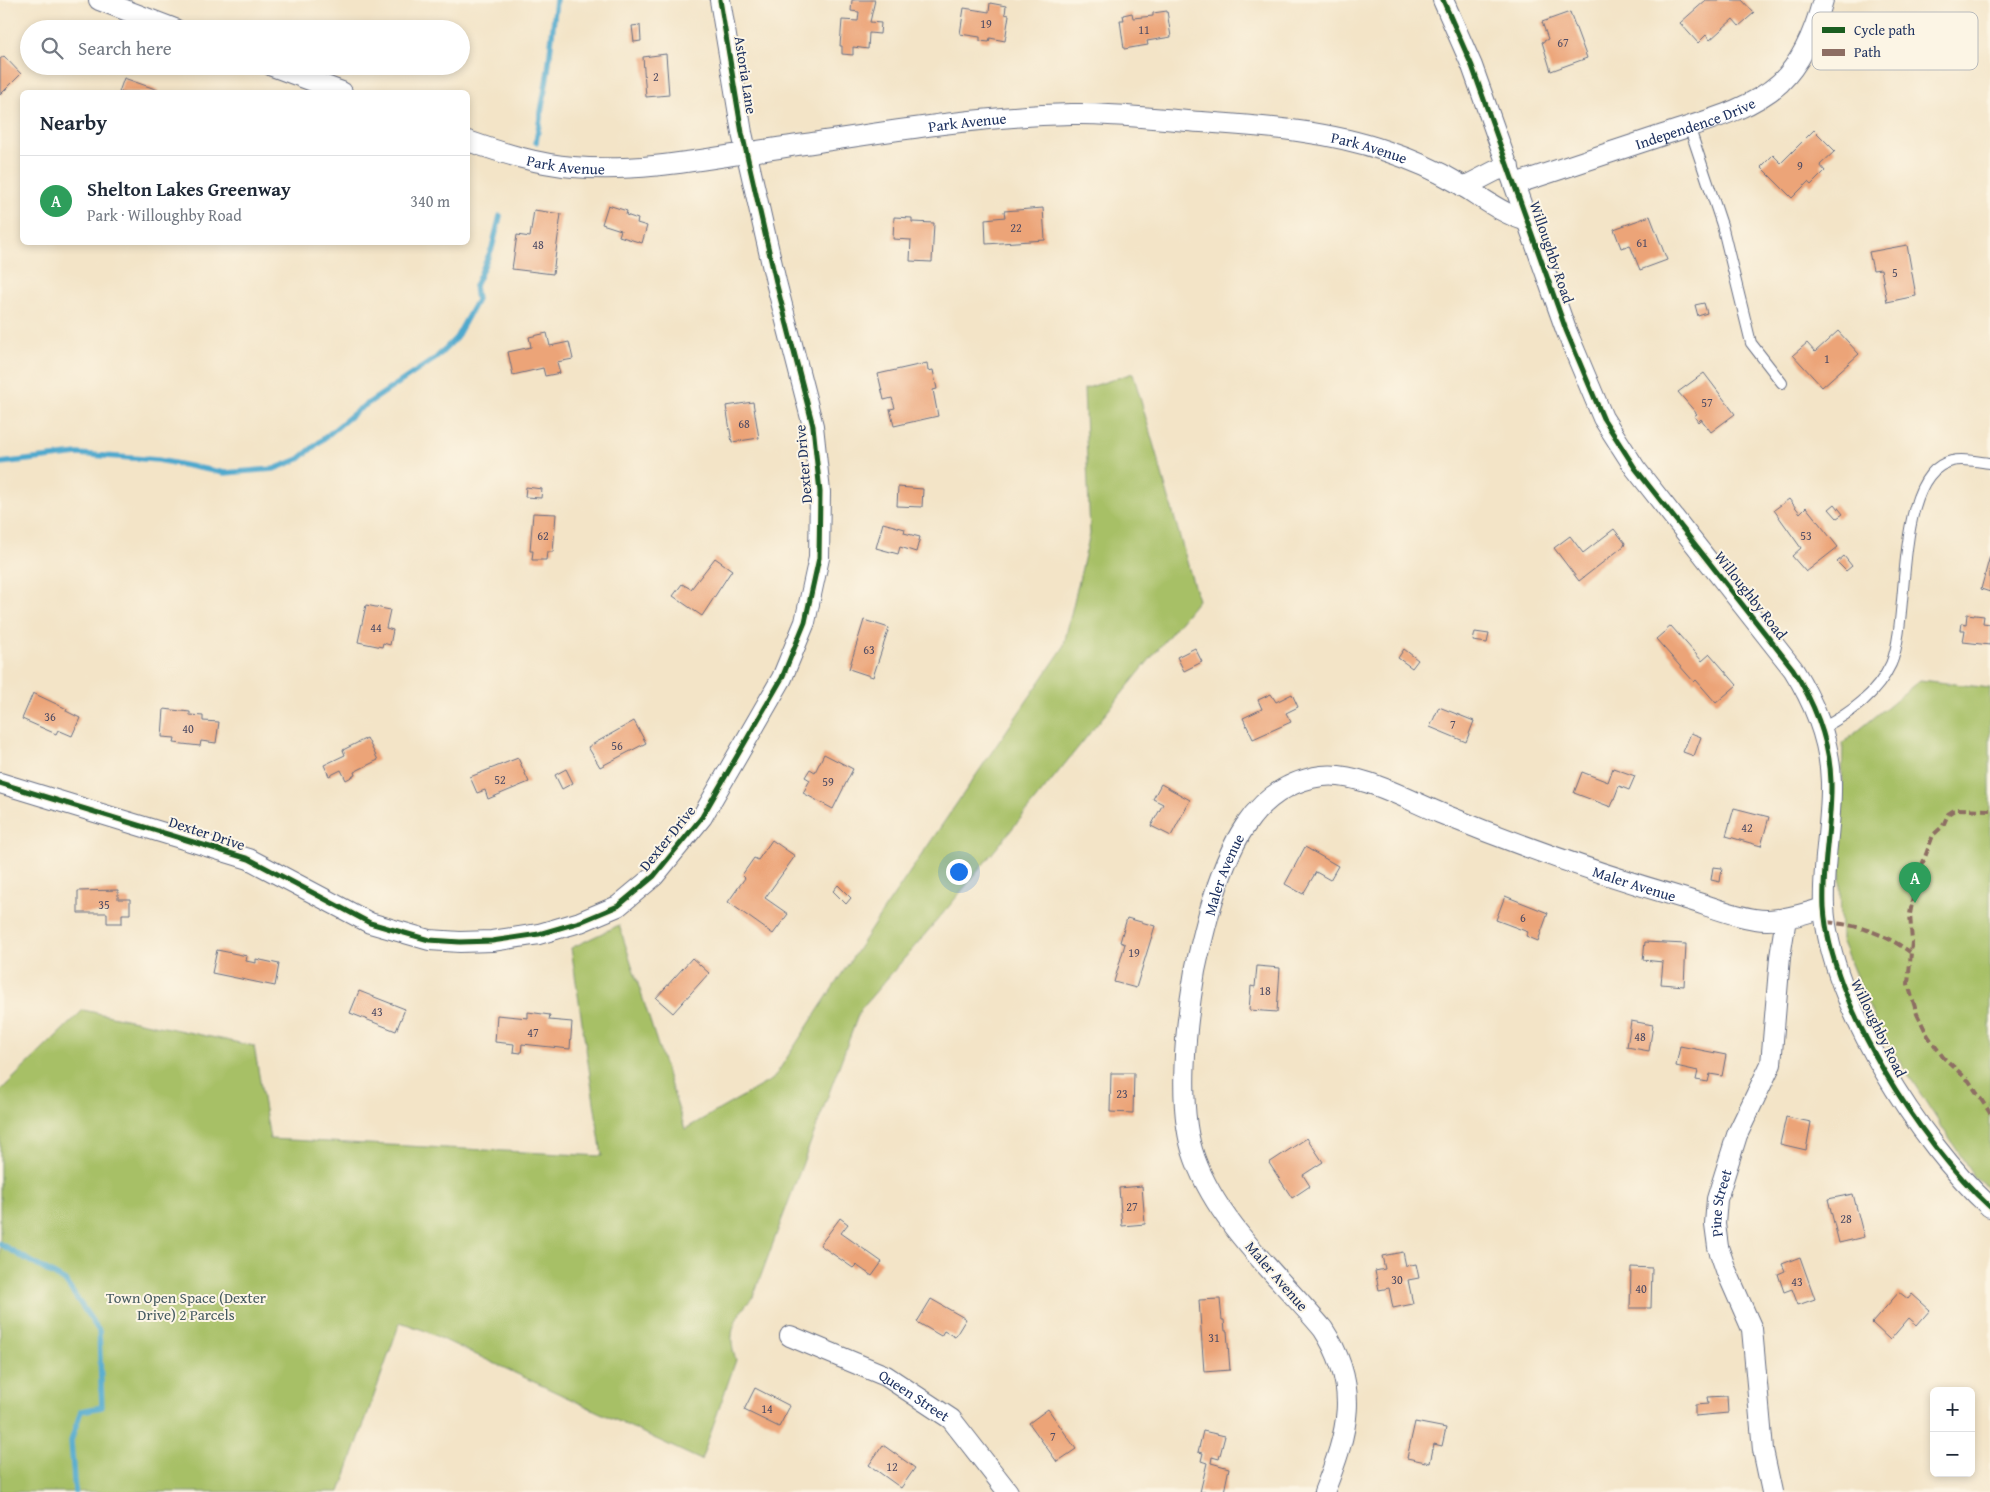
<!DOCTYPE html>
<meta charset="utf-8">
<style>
:root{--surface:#fff;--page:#f6f6f7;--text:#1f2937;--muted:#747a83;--line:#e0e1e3;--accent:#0b8043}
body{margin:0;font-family:"Gentium Book Plus",serif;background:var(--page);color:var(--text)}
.controls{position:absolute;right:15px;bottom:15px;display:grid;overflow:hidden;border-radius:8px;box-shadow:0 2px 8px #0003}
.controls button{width:45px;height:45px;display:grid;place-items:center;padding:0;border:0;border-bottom:1px solid var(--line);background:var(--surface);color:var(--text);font:25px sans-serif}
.you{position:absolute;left:958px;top:871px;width:18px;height:18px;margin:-12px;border:4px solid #fff;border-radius:50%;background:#1a73e8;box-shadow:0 0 0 8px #1a73e833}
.badge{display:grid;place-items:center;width:32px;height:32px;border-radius:50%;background:var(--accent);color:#fff;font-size:16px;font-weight:700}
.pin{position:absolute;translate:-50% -41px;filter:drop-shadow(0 1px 2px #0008)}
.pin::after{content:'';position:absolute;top:26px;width:18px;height:15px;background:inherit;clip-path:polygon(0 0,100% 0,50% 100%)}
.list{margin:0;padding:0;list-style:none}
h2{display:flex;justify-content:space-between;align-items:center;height:65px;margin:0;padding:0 20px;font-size:21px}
h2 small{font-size:16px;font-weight:400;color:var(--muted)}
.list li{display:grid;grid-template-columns:32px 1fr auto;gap:15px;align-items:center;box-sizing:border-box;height:90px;padding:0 20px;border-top:1px solid var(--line)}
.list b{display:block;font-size:19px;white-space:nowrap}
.list p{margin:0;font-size:16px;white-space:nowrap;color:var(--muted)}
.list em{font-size:16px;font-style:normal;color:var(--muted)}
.icon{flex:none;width:28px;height:28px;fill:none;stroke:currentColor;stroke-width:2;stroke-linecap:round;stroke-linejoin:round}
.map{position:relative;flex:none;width:1990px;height:1492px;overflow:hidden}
.search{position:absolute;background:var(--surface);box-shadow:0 2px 8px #0003;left:20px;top:20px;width:450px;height:55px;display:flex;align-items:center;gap:12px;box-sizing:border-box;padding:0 18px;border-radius:28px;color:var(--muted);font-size:19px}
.panel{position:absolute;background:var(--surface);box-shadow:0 2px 8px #0003;left:20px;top:90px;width:450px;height:155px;border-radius:8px}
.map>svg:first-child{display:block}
.green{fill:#a7c066;stroke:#617862}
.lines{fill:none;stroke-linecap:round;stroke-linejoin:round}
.stream{stroke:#50a9cd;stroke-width:5.5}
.building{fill:#eca478}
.service-casing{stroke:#676e83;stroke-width:12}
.minor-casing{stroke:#676e83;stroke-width:22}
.service{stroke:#fff;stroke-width:10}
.minor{stroke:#fff;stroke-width:20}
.quiet{stroke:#8d6e63;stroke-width:4;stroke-dasharray:8 4;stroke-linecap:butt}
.cycleway-casing{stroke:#fcf5e5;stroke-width:8}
.cycleway{stroke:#1b5e20;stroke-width:5}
.labels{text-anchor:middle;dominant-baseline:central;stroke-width:4;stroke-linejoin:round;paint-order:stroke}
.number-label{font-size:12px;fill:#4f4c64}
.street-label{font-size:15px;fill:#1b2f5e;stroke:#fcf5e5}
.park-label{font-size:15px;fill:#455a60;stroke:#fcf5e5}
.key{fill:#fcf5e5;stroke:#b8babc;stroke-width:1}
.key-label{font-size:14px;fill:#1b2f5e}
</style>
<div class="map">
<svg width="1990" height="1492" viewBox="0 0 1990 1492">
<rect width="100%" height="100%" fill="#fcf5e5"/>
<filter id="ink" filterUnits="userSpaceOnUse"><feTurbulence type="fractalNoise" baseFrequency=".02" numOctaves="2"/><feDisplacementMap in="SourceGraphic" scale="10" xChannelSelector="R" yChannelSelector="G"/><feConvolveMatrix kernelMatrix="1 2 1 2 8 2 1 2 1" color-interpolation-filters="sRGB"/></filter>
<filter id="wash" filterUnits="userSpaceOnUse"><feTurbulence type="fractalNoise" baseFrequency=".0096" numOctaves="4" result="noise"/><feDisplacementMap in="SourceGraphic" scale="20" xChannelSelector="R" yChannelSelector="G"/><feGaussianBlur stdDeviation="1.12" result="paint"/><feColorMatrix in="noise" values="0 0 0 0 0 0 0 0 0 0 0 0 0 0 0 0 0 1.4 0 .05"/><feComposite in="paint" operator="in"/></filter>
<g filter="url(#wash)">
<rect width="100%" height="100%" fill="#f3e4c7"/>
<!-- green -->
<g class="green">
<path d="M 1133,373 L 1198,600 L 951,904 L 860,1010 L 753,1297 C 735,1316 726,1334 736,1360 L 701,1460 L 423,1330 L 400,1322 L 340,1492 L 0,1492 L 0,1091 L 83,1010 L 254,1046 L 270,1139 L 602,1156 L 571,948 L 619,925 L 685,1129 L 773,1079 L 877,920 L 1063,648 L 1090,534 L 1084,389 Z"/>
<polygon points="1920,680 1990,688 1990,1190 1975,1178 1878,1028 1841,940 1840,866 1843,743"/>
</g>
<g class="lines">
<!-- stream -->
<g class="stream">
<polyline points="536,142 548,71 556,0"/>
<polyline points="0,463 78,454 158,460 225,473 274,469 299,459 358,410 436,358 456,338 477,300 475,286 492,248 500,216"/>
<polyline points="0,1244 65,1281 99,1331 102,1407 81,1411 71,1441 75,1492"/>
</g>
</g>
<g id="blocks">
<!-- building -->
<g class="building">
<polygon points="852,0 875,0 870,22 881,23 880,34 869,33 868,49 853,47 853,55 842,54 842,46 840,46 842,20 858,21 859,12 851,11"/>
<polygon points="1706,0 1742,0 1754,13 1739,26 1733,19 1710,40 1706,35 1698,43 1680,23"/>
<polygon points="990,3 1006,6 1005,14 1009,15 1005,41 990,38 989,42 980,41 980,37 960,34 964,8 989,12"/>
<polygon points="1167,11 1171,37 1147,41 1148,45 1124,49 1120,20 1124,20 1123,15 1132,13 1133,18 1153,16 1153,13"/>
<polygon points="1570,12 1587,58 1551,71 1542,42 1548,39 1542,22"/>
<polygon points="640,25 641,41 634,42 632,26"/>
<polygon points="666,54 669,95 646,97 643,57"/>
<polygon points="4,56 21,74 0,95 0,59"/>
<polygon points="124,78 158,90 157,92 119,92"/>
<polygon points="1814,130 1835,151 1820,165 1825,171 1811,185 1808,182 1792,198 1761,167 1773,155 1781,163"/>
<polygon points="608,205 627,211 626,215 638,219 637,223 647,226 642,243 619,236 621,230 602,224"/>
<polygon points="1043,208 1045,240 986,244 985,219 1005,217 1004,211"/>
<polygon points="534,210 561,214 553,274 512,269 517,235 530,237"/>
<polygon points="1650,216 1667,260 1640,270 1630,245 1621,248 1614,229"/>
<polygon points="894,217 912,218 912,222 934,223 932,262 910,261 911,240 893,239"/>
<polygon points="1907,245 1916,296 1887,302 1881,269 1873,270 1869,252"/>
<polygon points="1704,303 1707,313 1698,316 1695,305"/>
<polygon points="1838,331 1859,354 1822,387 1793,355 1807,343 1815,352"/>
<polygon points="547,333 550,346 569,342 573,359 557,362 560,373 545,376 543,368 513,375 508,352 531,347 529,337"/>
<polygon points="927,363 928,371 933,370 937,389 933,390 938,416 894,426 890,409 895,408 892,398 884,400 878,374"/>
<polygon points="1704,373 1735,414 1711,432 1701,419 1698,422 1694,416 1697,414 1678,392"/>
<polygon points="753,402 759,438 732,442 726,406"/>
<polygon points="526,487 542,489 541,498 525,497"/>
<polygon points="898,487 923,489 922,507 897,506"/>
<polygon points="1789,499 1800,513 1806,507 1838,547 1806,572 1792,556 1801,548 1774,510"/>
<polygon points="1835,504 1843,514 1837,518 1829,509"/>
<polygon points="533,513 556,514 553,552 547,552 546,560 532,560 533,551 530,551"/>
<polygon points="883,523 905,529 904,533 920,537 916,552 900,547 898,554 876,548"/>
<polygon points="1614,529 1625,543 1624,546 1579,581 1554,548 1570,536 1583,553"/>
<polygon points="1844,556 1852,566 1846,571 1837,562"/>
<polygon points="1990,556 1990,592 1981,589"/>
<polygon points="715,558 732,570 702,616 673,596 682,584 691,589"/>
<polygon points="366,605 390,610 386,628 393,630 390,645 383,643 382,647 358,642"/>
<polygon points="1967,614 1984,616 1983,623 1990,624 1990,645 1963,642 1965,630 1961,630 1962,623 1966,624"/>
<polygon points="864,620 889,628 873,677 849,669"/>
<polygon points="1671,626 1702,661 1710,654 1737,685 1716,703 1696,680 1694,682 1656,639"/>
<polygon points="1475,632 1489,634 1487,643 1473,641"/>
<polygon points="1195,648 1202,662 1184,671 1177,657"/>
<polygon points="1404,649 1418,660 1412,668 1398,658"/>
<polygon points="33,693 67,709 66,711 80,718 72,736 58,730 56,734 22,719"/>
<polygon points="1271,694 1276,702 1292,694 1298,707 1286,713 1291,722 1253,739 1243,718 1262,709 1258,700"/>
<polygon points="1439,707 1474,721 1466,742 1430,727"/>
<polygon points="164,709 190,712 190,715 203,716 203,721 219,722 216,743 201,741 200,746 174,743 175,738 162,737"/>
<polygon points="634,721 646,743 600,767 588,747"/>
<polygon points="1691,733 1701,737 1694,756 1683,752"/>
<polygon points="367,738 378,760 354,772 355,775 346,780 341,770 329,776 324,765 345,755 343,750"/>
<polygon points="824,754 853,769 833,809 803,793 810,780 805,777 810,769 815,772"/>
<polygon points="518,758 529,782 488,799 485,790 477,793 470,777"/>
<polygon points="1613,768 1635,776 1629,790 1619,786 1611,807 1574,793 1582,772 1608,782"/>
<polygon points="566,769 573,783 562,789 555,775"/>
<polygon points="1161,784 1190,800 1171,836 1151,826 1163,804 1153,799"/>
<polygon points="1734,808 1769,817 1761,846 1726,836"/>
<polygon points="772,840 795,856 765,898 788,914 773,934 728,902 745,878 742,875 754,858 758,860"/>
<polygon points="1305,847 1338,866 1330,880 1316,872 1303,894 1285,884"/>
<polygon points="1713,867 1722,868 1720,882 1711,880"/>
<polygon points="838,885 851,898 846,904 833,891"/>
<polygon points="118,890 118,899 130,899 130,914 122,914 122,923 107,923 107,913 78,913 78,891"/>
<polygon points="1505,896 1548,913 1538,941 1526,936 1528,932 1496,920"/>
<polygon points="1127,918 1155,926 1136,988 1114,982 1125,944 1120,942"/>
<polygon points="1645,942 1686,944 1684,986 1661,984 1663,962 1643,960"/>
<polygon points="217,950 247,956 246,961 256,963 256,959 279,964 275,986 212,973"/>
<polygon points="692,958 709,973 673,1013 656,998"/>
<polygon points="1257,966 1280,968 1277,1012 1249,1010 1251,986 1255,987"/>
<polygon points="359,991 405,1009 396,1031 350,1013"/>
<polygon points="528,1012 550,1015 549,1020 572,1022 570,1049 522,1044 521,1053 513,1052 514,1044 495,1042 497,1015 528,1018"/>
<polygon points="1631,1021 1653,1025 1649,1051 1627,1047"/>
<polygon points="1680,1046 1726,1055 1722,1076 1710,1074 1708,1082 1696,1080 1698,1071 1676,1066"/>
<polygon points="1111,1073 1134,1073 1133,1113 1110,1112"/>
<polygon points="1786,1117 1811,1122 1806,1150 1780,1144"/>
<polygon points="1307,1138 1323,1162 1303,1175 1310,1186 1292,1198 1269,1163"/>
<polygon points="1142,1186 1145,1224 1122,1226 1119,1188"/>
<polygon points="1853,1194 1864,1237 1839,1243 1828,1199"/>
<polygon points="840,1218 848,1224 841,1233 882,1262 872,1276 856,1265 853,1268 820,1245"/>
<polygon points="1403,1252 1406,1266 1416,1264 1419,1278 1408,1280 1413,1304 1393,1308 1389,1288 1379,1290 1375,1271 1385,1269 1382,1256"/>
<polygon points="1800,1257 1815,1299 1798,1305 1792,1289 1784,1292 1778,1274 1785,1271 1782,1264"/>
<polygon points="1631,1267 1652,1268 1651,1308 1630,1308"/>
<polygon points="1899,1292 1908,1299 1912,1294 1930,1310 1917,1325 1909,1318 1890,1340 1872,1323"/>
<polygon points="931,1299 966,1319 955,1337 944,1331 941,1336 917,1322"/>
<polygon points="1220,1299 1222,1320 1224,1320 1225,1331 1227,1331 1230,1370 1204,1372 1199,1300"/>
<polygon points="755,1388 790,1406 779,1427 744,1410"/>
<polygon points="1727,1396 1728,1413 1695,1416 1695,1405 1708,1404 1707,1397"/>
<polygon points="1048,1409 1076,1449 1057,1462 1029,1423"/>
<polygon points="1415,1422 1446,1428 1442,1446 1434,1444 1430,1463 1407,1458"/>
<polygon points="1203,1431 1225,1436 1219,1459 1212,1457 1211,1463 1229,1468 1224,1492 1200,1492 1207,1463 1201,1461 1203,1453 1198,1452"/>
<polygon points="883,1445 915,1468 901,1488 869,1465"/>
</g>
</g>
</g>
<g filter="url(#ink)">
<use href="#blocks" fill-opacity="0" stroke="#676e83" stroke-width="1"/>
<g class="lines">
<!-- service casing -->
<g class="service-casing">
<g id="service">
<polyline points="1689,126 1722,225 1751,343 1782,383"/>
<path d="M 1822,728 C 1851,713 1877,694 1891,664 C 1911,619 1893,473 1952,461 C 1964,458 1978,462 1990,463"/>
</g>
</g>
<!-- minor casing -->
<g class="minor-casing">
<g id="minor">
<polyline points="99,0 175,29"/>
<path d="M 1443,0 L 1472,66 L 1566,330 L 1603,418 L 1635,468 L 1793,669 C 1815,704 1830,741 1831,782 C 1832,824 1822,865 1824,907 C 1830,1003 1920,1143 1990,1207"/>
<polyline points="272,66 342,92"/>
<path id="s1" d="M 468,141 C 502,153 537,164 573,167 C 645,173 714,157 785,147 C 880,133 976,116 1072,114 C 1110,113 1149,118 1187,121 C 1253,126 1323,129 1386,151 C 1410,159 1434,169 1456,182 C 1480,196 1500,213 1527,221"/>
<path id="s2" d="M 1515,184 C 1564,168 1614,151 1663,135 C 1701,122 1749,111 1780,83 C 1803,61 1815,30 1823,0"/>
<polyline points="1464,187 1495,171 1509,167"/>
<polyline points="0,783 249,859 370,923 429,940 460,942 492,941 539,934 580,922 618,906 654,876 702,817 782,678 805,622 819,558 820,492 813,426 776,282 742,133 720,0"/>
<path id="s3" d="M 790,1336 L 886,1376 L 951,1419 L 1008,1492"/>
<path id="s4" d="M 1324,1492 C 1348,1432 1361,1387 1323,1329 C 1279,1276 1219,1225 1195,1159 C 1176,1109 1186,1023 1195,971 C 1199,952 1204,932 1209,913 C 1226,853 1251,786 1322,776 C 1357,771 1408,800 1440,813 C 1520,846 1603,875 1686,899 C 1710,906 1743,920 1767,920 C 1786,920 1805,913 1824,908"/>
<path id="s5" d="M 1772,1492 L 1763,1450 L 1752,1329 L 1726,1270 L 1718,1247 L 1715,1224 L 1717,1199 L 1737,1135 L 1771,1064 L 1780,957 L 1786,918"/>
</g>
</g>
<!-- service -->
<use href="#service" class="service"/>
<!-- minor -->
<use href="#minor" class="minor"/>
<!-- quiet -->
<g class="quiet">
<polyline points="1990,810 1956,809 1948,814 1943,826 1933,835 1916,882 1910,914 1912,942 1908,984 1917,1014 1928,1036 1943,1057 1969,1081 1990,1113"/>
<path d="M 1826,922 C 1859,925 1883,933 1910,952"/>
</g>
<!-- cycleway casing -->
<g class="cycleway-casing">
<g id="cycleway">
<path d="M 1443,0 L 1472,66 L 1566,330 L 1603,418 L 1635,468 L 1793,669 C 1815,704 1830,741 1831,782 C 1832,824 1822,865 1824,907 C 1830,1003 1920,1143 1990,1207"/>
<polyline points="0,783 249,859 370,923 429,940 460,942 492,941 539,934 580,922 618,906 654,876 702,817 782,678 805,622 819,558 820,492 813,426 776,282 742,133 720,0"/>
</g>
</g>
<!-- cycleway -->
<use href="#cycleway" class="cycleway"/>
</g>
</g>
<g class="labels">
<!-- number labels -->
<g class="number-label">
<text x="986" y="23">19</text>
<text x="1144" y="29">11</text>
<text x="1563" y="42">67</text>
<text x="656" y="76">2</text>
<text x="1800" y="165">9</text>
<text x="1016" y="227">22</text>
<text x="1642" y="242">61</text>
<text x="538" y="244">48</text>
<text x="1895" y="272">5</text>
<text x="1827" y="358">1</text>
<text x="1707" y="402">57</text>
<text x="744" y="423">68</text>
<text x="543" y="535">62</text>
<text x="1806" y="535">53</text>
<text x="376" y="627">44</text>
<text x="869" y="649">63</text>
<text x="50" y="716">36</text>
<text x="1453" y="724">7</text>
<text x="188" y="728">40</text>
<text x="617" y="745">56</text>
<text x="500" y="779">52</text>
<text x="828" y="781">59</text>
<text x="1747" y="827">42</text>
<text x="104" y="904">35</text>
<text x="1523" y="917">6</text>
<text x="1134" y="952">19</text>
<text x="1265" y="990">18</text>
<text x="377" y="1011">43</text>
<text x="533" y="1032">47</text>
<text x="1640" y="1036">48</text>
<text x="1122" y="1093">23</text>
<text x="1132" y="1206">27</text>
<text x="1846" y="1218">28</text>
<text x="1397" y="1279">30</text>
<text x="1797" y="1281">43</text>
<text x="1641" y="1288">40</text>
<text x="1214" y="1337">31</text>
<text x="767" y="1408">14</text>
<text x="1053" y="1436">7</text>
<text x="892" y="1466">12</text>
</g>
<!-- street labels -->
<g class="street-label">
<text transform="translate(746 75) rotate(81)">Astoria Lane</text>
<text stroke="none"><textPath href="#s2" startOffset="190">Independence Drive</textPath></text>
<text stroke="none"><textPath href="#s1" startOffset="506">Park Avenue</textPath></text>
<text stroke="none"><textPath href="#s1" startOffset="911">Park Avenue</textPath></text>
<text stroke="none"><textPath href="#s1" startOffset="101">Park Avenue</textPath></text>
<text transform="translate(1552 252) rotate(71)">Willoughby Road</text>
<text transform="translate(803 464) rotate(-95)">Dexter Drive</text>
<text transform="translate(1751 595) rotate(52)">Willoughby Road</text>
<text transform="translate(207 833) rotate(18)">Dexter Drive</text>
<text transform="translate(667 838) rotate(-51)">Dexter Drive</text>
<text stroke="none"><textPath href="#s4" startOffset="676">Maler Avenue</textPath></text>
<text stroke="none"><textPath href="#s4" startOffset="1156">Maler Avenue</textPath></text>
<text transform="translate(1879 1028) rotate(64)">Willoughby Road</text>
<text stroke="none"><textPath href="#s5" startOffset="298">Pine Street</textPath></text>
<text transform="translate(1277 1276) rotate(49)">Maler Avenue</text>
<text stroke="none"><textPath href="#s3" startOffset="138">Queen Street</textPath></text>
</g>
<!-- park labels -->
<g class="park-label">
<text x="186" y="1297">Town Open Space (Dexter<tspan x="186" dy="17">Drive) 2 Parcels</tspan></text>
</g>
</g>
<!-- legend -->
<rect x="1812" y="12" width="166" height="58" rx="8" class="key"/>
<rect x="1822" y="27" width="23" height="6" fill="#1b5e20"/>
<rect x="1822" y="49" width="23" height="7" fill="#8d6e63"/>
<g class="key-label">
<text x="1854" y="35">Cycle path</text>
<text x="1854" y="57">Path</text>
</g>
</svg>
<div class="controls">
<button>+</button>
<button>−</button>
</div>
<div class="you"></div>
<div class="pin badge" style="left:1915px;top:903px;background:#2e9e5b">A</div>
<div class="search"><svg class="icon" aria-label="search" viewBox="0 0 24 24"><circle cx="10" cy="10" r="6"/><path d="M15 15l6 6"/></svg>Search here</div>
<section class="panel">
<h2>Nearby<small></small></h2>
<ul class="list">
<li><span class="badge" style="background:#2e9e5b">A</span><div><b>Shelton Lakes Greenway</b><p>Park · Willoughby Road</p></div><em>340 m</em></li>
</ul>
</section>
</div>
